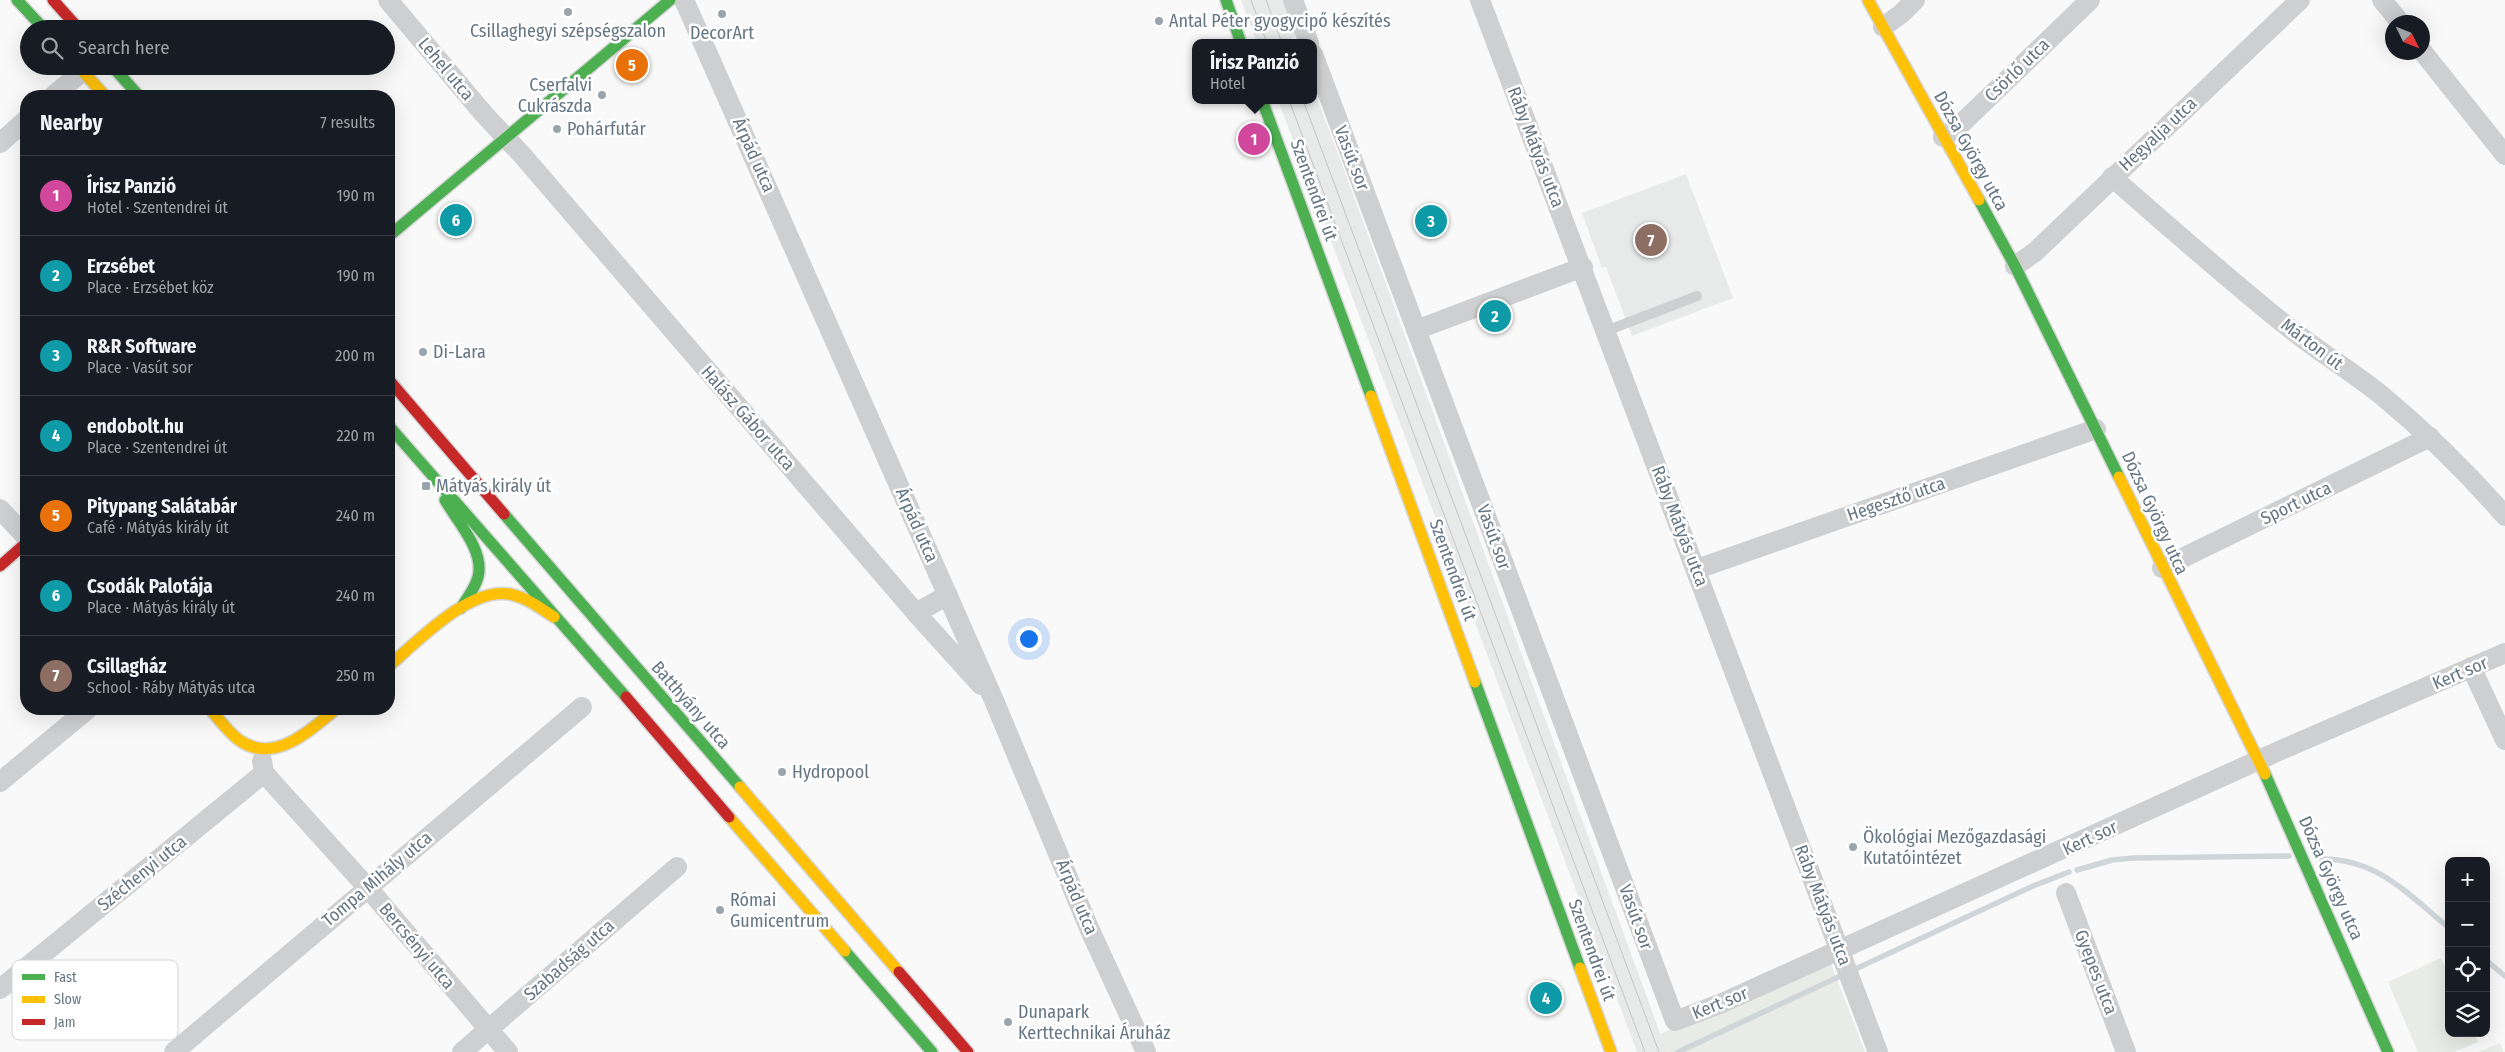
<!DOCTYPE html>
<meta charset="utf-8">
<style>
:root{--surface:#171b24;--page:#242831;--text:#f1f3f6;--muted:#9ea1a6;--line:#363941;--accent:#99a4ac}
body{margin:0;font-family:"Fira Sans Condensed",sans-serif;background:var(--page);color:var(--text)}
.controls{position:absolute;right:15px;bottom:15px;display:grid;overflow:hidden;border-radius:10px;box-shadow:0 5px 20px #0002}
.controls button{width:45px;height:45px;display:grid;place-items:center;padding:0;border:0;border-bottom:1px solid var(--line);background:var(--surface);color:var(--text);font:25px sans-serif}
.compass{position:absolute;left:2385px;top:15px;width:45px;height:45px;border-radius:50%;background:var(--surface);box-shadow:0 5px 20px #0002;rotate:133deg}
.you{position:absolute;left:1028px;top:638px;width:18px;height:18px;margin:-12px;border:4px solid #fff;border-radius:50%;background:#1a73e8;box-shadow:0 0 0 8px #1a73e833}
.badge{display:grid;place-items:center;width:32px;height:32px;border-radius:50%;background:var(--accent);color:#fff;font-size:16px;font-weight:700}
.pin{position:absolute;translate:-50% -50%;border:2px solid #fff;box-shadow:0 1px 5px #0006}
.popup{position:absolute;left:1192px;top:39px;width:125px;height:65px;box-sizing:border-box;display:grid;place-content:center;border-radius:10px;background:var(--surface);filter:drop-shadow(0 1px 4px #0005);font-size:16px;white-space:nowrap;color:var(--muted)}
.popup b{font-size:19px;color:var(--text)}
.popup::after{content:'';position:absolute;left:50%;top:100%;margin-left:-10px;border:10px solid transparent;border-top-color:var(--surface)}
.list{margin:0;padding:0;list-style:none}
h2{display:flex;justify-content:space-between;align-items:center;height:65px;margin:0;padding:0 20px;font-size:21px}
h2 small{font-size:16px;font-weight:400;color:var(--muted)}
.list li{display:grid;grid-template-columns:32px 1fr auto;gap:15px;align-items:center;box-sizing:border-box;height:80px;padding:0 20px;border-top:1px solid var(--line)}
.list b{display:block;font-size:19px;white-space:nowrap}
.list p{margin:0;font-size:16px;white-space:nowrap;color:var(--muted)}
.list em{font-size:16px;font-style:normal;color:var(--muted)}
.icon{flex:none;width:28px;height:28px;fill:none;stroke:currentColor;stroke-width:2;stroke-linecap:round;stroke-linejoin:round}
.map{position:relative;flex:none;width:2505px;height:1052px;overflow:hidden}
.search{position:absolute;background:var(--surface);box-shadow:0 5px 20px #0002;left:20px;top:20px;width:375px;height:55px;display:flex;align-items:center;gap:12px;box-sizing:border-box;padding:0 18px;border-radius:28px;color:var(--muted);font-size:19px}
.panel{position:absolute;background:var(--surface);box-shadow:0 5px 20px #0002;left:20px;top:90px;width:375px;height:625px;border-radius:20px}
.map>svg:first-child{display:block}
.built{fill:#e8e9e9}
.green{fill:#e8ebe6}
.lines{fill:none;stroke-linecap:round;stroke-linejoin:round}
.stream{stroke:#ced6d9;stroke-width:5.5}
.fast-casing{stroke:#d5d6d7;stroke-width:14}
.slow-casing{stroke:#d5d6d7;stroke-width:14}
.jam-casing{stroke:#d5d6d7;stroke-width:14}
.lane{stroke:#cecfd0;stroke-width:10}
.street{stroke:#cecfd0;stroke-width:20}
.fast{stroke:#4caf50;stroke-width:11}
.slow{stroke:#ffc107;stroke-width:11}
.jam{stroke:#c62828;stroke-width:11}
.tram{stroke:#c3c5c6;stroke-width:1}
.poi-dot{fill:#99a4ac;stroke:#fff;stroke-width:2}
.labels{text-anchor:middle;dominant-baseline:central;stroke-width:5;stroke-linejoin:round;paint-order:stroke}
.poi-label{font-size:18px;fill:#657683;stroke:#fff;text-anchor:start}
.street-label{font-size:18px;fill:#657683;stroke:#fff}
.key{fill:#fff;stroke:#d1d6da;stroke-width:1}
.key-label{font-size:14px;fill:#657683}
</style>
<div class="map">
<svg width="2505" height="1052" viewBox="0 0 2505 1052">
<rect width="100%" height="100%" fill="#f9f9f9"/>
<!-- built -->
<g class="built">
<polygon points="1241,0 1285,0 1299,35 1289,39 1292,43 1257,43"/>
<polygon points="1313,88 1349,183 1667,1052 1637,1052 1278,100 1313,100"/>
<polygon points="1686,174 1733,298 1632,336 1606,267 1602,268 1582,213"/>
</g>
<!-- green -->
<g class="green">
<polygon points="2441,958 2449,976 2449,1033 2474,1033 2478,1042 2454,1052 2418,1052 2388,982"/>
<polygon points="1831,964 1865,1052 1667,1052 1660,1034"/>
<polygon points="2500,1043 2504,1052 2478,1052"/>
</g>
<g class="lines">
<!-- stream -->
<g class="stream">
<path d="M 2322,859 C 2378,859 2408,894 2449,928"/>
<polyline points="2077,870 2112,860 2134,858 2289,856"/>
<polyline points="2486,960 2505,976"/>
<polyline points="1678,1052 2033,886 2069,872"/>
</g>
<!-- fast casing -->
<g class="fast-casing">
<g id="fast">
<polyline points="17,0 44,29"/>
<polyline points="1226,0 1241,43"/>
<polyline points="112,66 139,96"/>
<polyline points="1262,100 1371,396"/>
<polyline points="1979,200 2015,266 2119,477"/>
<polyline points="389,236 670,0"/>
<polyline points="389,426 626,697"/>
<path d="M 445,500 C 457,521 485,551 478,577 C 475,589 467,598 461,608"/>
<polyline points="504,514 740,787"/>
<polyline points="1475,682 1580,968"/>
<polyline points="2265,774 2388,1052"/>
<polyline points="845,951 932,1052"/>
</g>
</g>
<!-- slow casing -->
<g class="slow-casing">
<g id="slow">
<polyline points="1868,0 1979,200"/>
<polyline points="78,66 105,96"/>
<polyline points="1371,396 1475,682"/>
<polyline points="2119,477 2265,774"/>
<path d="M 389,666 C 417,642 469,587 509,594 C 526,597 540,608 554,617"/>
<path d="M 210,709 C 219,719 228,732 239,740 C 274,765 309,731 336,709"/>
<polyline points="740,787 899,972"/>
<polyline points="729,817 845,951"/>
<polyline points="1580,968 1611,1052"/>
</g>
</g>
<!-- jam casing -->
<g class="jam-casing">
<g id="jam">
<polyline points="53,0 79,29"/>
<polyline points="389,380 504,514"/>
<polyline points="0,566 26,543"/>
<polyline points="626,697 729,817"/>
<polyline points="899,972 968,1052"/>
</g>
</g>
<!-- lane -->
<polyline class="lane" points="1606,331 1697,296"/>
<!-- street -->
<g class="street">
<polyline points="388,0 483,113 523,156 916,613 981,685"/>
<polyline points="684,0 993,698 1089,928 1146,1052"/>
<polyline points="1293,0 1309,43"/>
<polyline points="1480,0 1878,1052"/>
<polyline points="2382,0 2400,22"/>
<polyline points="1883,27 1901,14 1915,0"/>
<polyline points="2422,51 2505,155"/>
<polyline points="1313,54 1675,1021 1722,1003 2281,750 2505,653"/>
<polyline points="53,96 83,71"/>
<polyline points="1943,137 1959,126 2090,0"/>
<polyline points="0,143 26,120"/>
<path d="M 2112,177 C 2170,228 2228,279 2288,327 C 2318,351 2351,371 2380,394 C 2426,432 2467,472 2505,516"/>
<polyline points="2015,266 2035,252 2300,0"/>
<polyline points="1416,330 1583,267"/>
<polyline points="0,509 26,537"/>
<polyline points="2162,568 2430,437"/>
<polyline points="1697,569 2096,429"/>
<polyline points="916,613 948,595"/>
<polyline points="2471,667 2505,740"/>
<polyline points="264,773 367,887 508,1052"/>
<polyline points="0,782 88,709"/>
<polyline points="2066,893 2126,1052"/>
<polyline points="0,989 264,773 262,761"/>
<polyline points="174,1052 582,707"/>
<polyline points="462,1052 677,867"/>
</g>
<!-- fast -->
<use href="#fast" class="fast"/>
<!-- slow -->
<use href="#slow" class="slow"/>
<!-- jam -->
<use href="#jam" class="jam"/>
<!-- tram -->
<g class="tram">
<polyline points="1251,0 1267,43"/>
<polyline points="1266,0 1282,43"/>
<polyline points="1289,100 1645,1052"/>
<polyline points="1303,100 1659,1052"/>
</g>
</g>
<!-- markers -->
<g class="poi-dot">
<circle cx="568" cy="12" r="5"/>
<circle cx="722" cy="14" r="5"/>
<circle cx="1159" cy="21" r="5"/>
<circle cx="602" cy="95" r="5"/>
<circle cx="557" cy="129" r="5"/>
<circle cx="423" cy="352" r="5"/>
<rect x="421" y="481" width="10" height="10" rx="2.5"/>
<circle cx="782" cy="772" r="5"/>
<circle cx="1853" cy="847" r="5"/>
<circle cx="720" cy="910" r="5"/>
<circle cx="1008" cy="1022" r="5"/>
</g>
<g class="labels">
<!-- poi labels -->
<g class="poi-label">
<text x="1169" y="21">Antal Péter gyogycipő készítés</text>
<text x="568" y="31" text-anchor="middle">Csillaghegyi szépségszalon</text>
<text x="722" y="33" text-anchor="middle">DecorArt</text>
<text x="592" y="85" text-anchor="end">Cserfalvi<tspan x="592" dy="21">Cukrászda</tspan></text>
<text x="567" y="129">Pohárfutár</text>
<text x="433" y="352">Di-Lara</text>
<text x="436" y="486">Mátyás király út</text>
<text x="792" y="772">Hydropool</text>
<text x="1863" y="837">Ökológiai Mezőgazdasági<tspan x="1863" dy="21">Kutatóintézet</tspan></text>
<text x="730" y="900">Római<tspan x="730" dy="21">Gumicentrum</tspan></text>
<text x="1018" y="1012">Dunapark<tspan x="1018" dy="21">Kerttechnikai Áruház</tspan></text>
</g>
<!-- street labels -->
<g class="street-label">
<text transform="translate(446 69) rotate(50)">Lehel utca</text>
<text transform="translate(2017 70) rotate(-44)">Csörlő utca</text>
<text transform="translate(2158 134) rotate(-43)">Hegyalja utca</text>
<text transform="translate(1536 147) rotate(69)">Ráby Mátyás utca</text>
<text transform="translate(1971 151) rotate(61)">Dózsa György utca</text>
<text transform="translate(754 155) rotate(66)">Árpád utca</text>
<text transform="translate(1352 158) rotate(69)">Vasút sor</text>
<text transform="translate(1314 190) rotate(70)">Szentendrei út</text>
<text transform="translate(2312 344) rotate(37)">Márton út</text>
<text transform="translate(748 418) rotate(49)">Halász Gábor utca</text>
<text transform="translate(1896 499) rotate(-19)">Hegesztő utca</text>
<text transform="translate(2296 503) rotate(-26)">Sport utca</text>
<text transform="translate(2155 513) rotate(65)">Dózsa György utca</text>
<text transform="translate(917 525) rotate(66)">Árpád utca</text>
<text transform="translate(1680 526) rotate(69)">Ráby Mátyás utca</text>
<text transform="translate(1494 537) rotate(70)">Vasút sor</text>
<text transform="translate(1453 570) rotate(70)">Szentendrei út</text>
<text transform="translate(2460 673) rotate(-23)">Kert sor</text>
<text transform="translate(691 705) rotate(49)">Batthyány utca</text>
<text transform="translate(2090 838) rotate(-25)">Kert sor</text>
<text transform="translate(142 873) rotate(-39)">Széchenyi utca</text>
<text transform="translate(2331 878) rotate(66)">Dózsa György utca</text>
<text transform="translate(377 879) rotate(-40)">Tompa Mihály utca</text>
<text transform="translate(1077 897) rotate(67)">Árpád utca</text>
<text transform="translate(1823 905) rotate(69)">Ráby Mátyás utca</text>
<text transform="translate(1636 917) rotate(70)">Vasút sor</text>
<text transform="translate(417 946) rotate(50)">Bercsényi utca</text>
<text transform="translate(1592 950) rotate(70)">Szentendrei út</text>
<text transform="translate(569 960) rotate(-41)">Szabadság utca</text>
<text transform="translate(2096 972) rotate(69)">Gyepes utca</text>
<text transform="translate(1720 1003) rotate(-22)">Kert sor</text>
</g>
</g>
<!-- legend -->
<rect x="12" y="960" width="166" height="80" rx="8" class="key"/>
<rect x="22" y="974" width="23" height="6" fill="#4caf50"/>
<rect x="22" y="996" width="23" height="7" fill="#ffc107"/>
<rect x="22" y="1019" width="23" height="6" fill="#c62828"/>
<g class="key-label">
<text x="54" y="982">Fast</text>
<text x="54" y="1004">Slow</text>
<text x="54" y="1027">Jam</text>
</g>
</svg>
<div class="controls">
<button>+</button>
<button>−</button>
<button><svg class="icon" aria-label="locate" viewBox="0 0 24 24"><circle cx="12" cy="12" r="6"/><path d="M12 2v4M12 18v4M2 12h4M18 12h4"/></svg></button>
<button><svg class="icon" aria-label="layers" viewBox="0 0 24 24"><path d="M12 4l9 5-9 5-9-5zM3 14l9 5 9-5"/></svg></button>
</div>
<svg class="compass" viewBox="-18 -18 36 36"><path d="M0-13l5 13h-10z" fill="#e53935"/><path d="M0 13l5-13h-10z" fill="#9ea1a6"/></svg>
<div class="you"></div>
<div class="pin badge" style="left:1254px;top:139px;background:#d1479c">1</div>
<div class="popup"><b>Írisz Panzió</b>Hotel</div>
<div class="pin badge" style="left:1495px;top:316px;background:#0f9aa8">2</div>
<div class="pin badge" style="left:1431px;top:221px;background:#0f9aa8">3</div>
<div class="pin badge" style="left:1546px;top:998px;background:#0f9aa8">4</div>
<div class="pin badge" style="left:632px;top:65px;background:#e8710a">5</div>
<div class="pin badge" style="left:456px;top:220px;background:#0f9aa8">6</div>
<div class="pin badge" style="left:1651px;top:240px;background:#8d6e63">7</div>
<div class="search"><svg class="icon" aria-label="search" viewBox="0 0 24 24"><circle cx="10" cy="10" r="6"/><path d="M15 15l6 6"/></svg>Search here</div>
<section class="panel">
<h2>Nearby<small>7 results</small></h2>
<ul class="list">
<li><span class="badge" style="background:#d1479c">1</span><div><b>Írisz Panzió</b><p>Hotel · Szentendrei út</p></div><em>190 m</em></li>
<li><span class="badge" style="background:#0f9aa8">2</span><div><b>Erzsébet</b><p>Place · Erzsébet köz</p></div><em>190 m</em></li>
<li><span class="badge" style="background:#0f9aa8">3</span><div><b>R&amp;R Software</b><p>Place · Vasút sor</p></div><em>200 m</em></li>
<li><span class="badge" style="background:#0f9aa8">4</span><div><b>endobolt.hu</b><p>Place · Szentendrei út</p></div><em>220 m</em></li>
<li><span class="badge" style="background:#e8710a">5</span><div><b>Pitypang Salátabár</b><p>Café · Mátyás király út</p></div><em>240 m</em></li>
<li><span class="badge" style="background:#0f9aa8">6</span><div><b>Csodák Palotája</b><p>Place · Mátyás király út</p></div><em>240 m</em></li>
<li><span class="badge" style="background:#8d6e63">7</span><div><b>Csillagház</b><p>School · Ráby Mátyás utca</p></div><em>250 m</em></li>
</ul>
</section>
</div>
